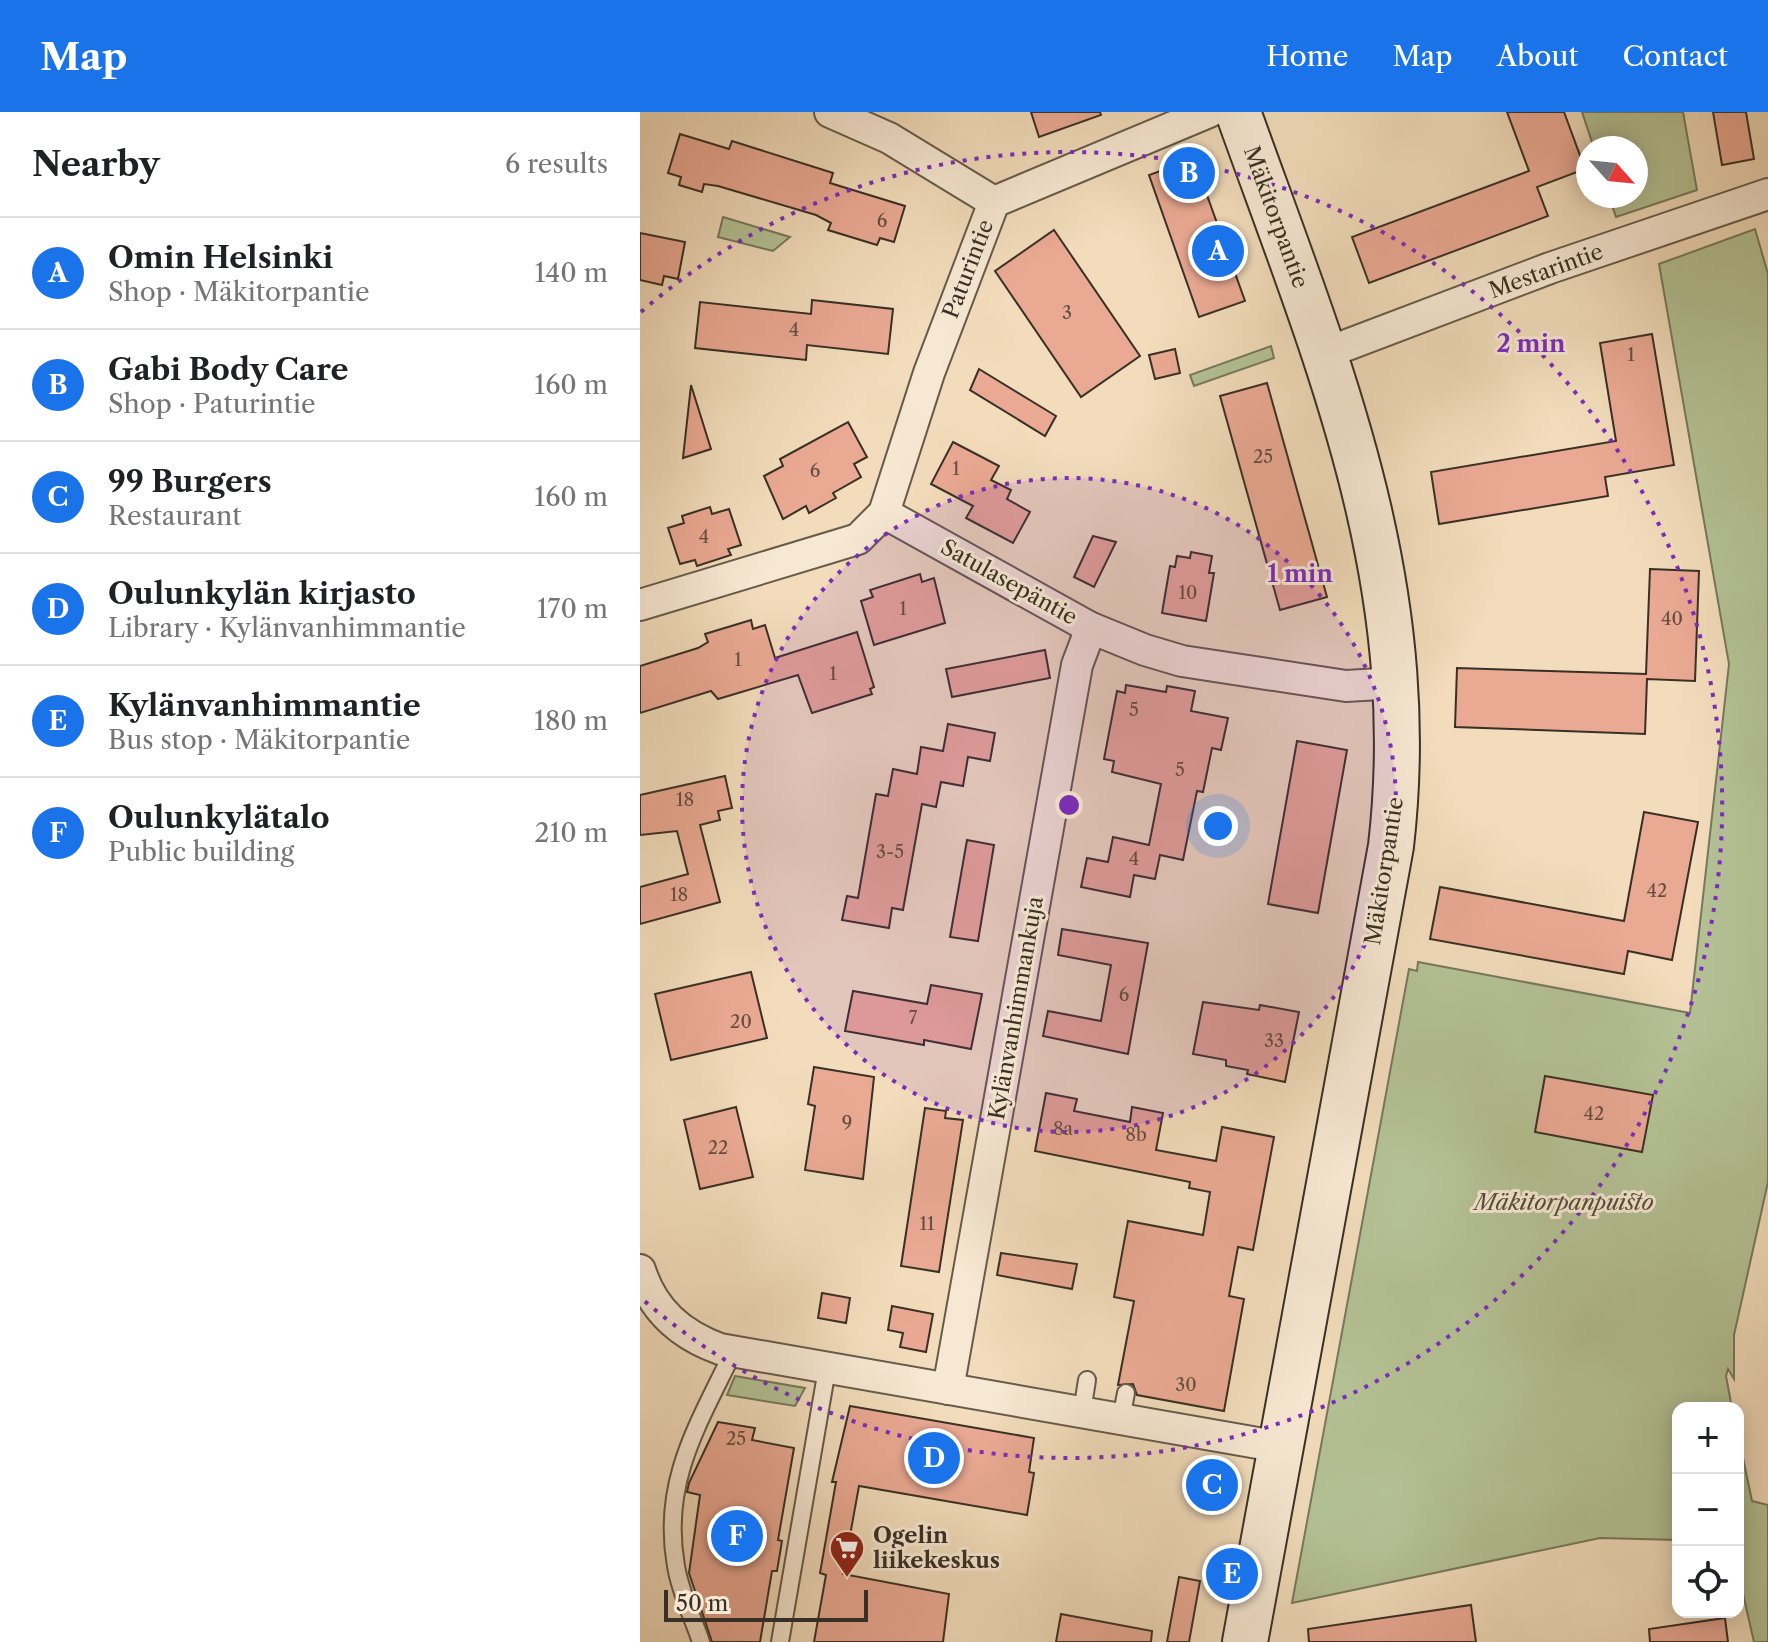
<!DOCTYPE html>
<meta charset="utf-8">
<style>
:root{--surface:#fff;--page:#f6f6f6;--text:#202124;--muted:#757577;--line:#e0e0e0;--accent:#1a73e8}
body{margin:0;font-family:"Libre Caslon Text",serif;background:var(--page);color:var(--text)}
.controls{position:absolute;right:24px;bottom:24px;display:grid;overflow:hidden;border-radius:16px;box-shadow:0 4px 20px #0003}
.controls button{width:72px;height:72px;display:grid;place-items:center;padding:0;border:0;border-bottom:2px solid var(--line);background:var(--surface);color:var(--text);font:40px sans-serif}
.compass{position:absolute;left:936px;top:24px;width:72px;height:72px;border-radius:50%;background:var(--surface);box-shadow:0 4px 20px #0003;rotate:117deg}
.scale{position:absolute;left:24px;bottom:20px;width:204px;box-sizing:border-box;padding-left:8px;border:4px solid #383026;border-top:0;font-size:22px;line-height:28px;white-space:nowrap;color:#383026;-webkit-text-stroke:6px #f7e8d3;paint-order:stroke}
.you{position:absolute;left:578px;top:714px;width:28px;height:28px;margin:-20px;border:6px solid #fff;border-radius:50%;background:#1a73e8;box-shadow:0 0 0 12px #1a73e833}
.badge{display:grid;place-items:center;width:52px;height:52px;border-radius:50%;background:var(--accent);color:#fff;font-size:26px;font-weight:700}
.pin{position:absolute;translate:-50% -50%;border:4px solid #fff;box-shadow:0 2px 8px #0006}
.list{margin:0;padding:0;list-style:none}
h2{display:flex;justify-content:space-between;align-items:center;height:104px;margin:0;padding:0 32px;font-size:34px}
h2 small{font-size:26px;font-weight:400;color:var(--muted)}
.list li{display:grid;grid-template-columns:52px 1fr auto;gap:24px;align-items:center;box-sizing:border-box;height:112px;padding:0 32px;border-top:2px solid var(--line)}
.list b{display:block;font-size:30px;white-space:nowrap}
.list p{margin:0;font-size:26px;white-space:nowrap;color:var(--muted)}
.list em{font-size:26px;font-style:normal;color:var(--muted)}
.icon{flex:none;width:44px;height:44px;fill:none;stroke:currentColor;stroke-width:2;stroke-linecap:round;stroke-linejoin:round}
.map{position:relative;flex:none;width:1128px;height:1530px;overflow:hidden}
header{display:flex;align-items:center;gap:48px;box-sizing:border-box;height:112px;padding:0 40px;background:var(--accent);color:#fff}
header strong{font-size:38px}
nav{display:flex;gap:44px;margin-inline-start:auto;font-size:28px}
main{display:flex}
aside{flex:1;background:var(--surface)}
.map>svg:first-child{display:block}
.green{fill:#b4c295;stroke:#76795e;stroke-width:2}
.building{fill:#eaa993;stroke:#383026;stroke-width:2}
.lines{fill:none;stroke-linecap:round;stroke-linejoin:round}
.lane-casing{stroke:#665b4b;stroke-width:20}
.street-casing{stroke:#665b4b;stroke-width:34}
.secondary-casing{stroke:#383026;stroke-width:48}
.lane{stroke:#f7e8d3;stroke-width:16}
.street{stroke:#f7e8d3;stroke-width:30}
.secondary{stroke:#f7e8d3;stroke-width:44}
.ring{fill:none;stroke:#7b2cbf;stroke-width:4;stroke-dasharray:4 8}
.labels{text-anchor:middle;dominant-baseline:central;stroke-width:6;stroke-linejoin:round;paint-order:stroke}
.number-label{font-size:18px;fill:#644e41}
.street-label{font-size:22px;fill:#383026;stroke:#f7e8d3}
.park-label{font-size:22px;font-style:italic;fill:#514d3c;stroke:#f7e8d3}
.poi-label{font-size:22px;font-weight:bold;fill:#383026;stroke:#f7e8d3;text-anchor:start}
.centre{fill:#7b2cbf;stroke:#f7e8d3;stroke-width:4}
.ring-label{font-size:24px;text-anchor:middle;font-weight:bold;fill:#7b2cbf;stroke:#f7e8d3;stroke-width:6;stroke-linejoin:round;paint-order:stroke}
</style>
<header>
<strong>Map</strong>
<nav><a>Home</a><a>Map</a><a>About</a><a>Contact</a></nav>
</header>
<main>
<aside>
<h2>Nearby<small>6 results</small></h2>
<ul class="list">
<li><span class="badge">A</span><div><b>Omin Helsinki</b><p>Shop · Mäkitorpantie</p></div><em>140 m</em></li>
<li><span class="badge">B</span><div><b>Gabi Body Care</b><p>Shop · Paturintie</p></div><em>160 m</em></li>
<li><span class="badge">C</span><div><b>99 Burgers</b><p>Restaurant</p></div><em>160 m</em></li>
<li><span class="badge">D</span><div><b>Oulunkylän kirjasto</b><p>Library · Kylänvanhimmantie</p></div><em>170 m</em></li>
<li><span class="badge">E</span><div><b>Kylänvanhimmantie</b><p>Bus stop · Mäkitorpantie</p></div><em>180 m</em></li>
<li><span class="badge">F</span><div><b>Oulunkylätalo</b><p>Public building</p></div><em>210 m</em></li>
</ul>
</aside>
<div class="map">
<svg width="1128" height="1530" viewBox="0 0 1128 1530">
<rect width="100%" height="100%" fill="#f2dcbb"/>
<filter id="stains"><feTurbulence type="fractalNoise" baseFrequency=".0025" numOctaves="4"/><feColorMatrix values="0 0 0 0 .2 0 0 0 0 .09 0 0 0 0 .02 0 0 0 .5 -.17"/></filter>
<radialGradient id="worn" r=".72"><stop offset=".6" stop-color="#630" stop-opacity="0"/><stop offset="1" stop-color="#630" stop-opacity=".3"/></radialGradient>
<!-- green -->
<g class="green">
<polygon points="942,0 1043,0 1057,78 976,105 969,84 996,84 996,36 954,36"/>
<polygon points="83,105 150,125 133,139 78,125"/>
<polygon points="1115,117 1128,162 1128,1070 1094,1223 1094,1267 1088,1257 1086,1264 1092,1296 1038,1296 1038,1428 960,1426 652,1491 769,857 777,859 778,850 1050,901 1089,552 1019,152"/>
<polygon points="631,234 634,246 554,274 550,263"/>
<polygon points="95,1264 165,1276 155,1294 87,1283"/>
<polygon points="1098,1322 1112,1389 1128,1393 1128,1530 1114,1530 1098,1460"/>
</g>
<!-- building -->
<g class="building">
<polygon points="391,0 460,0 461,3 399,25"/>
<polygon points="867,0 924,0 945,57 897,75 908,104 729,171 712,125 889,59"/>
<polygon points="1073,0 1106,0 1114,47 1082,53"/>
<polygon points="40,22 89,37 92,29 193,61 190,71 265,94 254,130 240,126 237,133 188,118 191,111 176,103 78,74 64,72 62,80 39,73 41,65 28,61"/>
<polygon points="554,47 605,189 559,205 509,63"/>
<polygon points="414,118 500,244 441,285 355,159"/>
<polygon points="0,121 45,130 38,167 24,164 22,173 0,168"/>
<polygon points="172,188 253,197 248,242 167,233 166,248 55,236 60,190 171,202"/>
<polygon points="1012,222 1034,353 965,365 968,384 799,412 791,360 976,329 960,231"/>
<polygon points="535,237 540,261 515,267 509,243"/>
<polygon points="339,257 416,304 405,324 330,278"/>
<polygon points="627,271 687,485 640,498 580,284"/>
<polygon points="51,273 71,337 43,346"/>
<polygon points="208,310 227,345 214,352 221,365 193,381 196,386 169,401 166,394 143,407 124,364 143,354 140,347"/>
<polygon points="313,330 359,354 351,368 371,378 367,387 390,400 373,431 326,406 333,394 291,372"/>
<polygon points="70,395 72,402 89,397 101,433 88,437 91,443 57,454 55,448 40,452 28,416 44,411 42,404"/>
<polygon points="453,424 476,430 454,475 434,465"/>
<polygon points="551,440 572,444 569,461 574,461 566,509 522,501 530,454 535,455 537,444 550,446"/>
<polygon points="1010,457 1059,459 1055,569 1007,567 1005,622 815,615 817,556 1006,562"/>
<polygon points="280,462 282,470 294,466 305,511 234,533 221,489 233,485 230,478"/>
<polygon points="111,508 113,517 125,513 135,546 217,520 234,575 230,577 232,582 172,601 158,563 78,587 71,579 0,601 0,554 58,536 68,530 65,522"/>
<polygon points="405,538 410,566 312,585 306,557"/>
<polygon points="486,573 526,580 527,574 555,579 551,599 588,606 581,638 572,636 563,680 557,679 543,748 520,743 515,767 494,763 490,785 441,775 447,746 468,750 473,725 509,733 521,672 472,660 474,649 464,647 477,579 485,581"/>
<polygon points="308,612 355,621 350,649 328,645 323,674 301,670 296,695 282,692 263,798 252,796 249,816 202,808 207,784 218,786 236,682 248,684 253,657 277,662 281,635 303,639"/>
<polygon points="657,629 707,638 678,801 628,792"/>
<polygon points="85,664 92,696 78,699 80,708 60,713 80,790 0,812 0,775 48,762 37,719 0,723 0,683"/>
<polygon points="1004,700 1058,710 1032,848 988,839 984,862 790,827 800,775 984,809"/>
<polygon points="327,728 354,733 338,829 310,825"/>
<polygon points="422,817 508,831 488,942 403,924 408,899 461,909 471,853 418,843"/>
<polygon points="111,860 127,926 31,948 15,882"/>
<polygon points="291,873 342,882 331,937 284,928 284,933 205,919 213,879 287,892"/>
<polygon points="563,890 619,898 620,893 659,900 645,970 607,962 608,958 586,954 586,948 553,942"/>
<polygon points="174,955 234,965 223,1067 165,1058 175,994 168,992"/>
<polygon points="905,964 1013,983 1002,1040 895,1020"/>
<polygon points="406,981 437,987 434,999 490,1010 492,995 523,1001 516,1038 576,1049 582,1015 634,1025 613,1138 598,1135 589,1184 604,1187 584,1299 497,1283 493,1272 478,1273 494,1189 474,1185 488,1109 563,1123 570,1080 549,1076 550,1070 395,1039"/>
<polygon points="96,995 113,1065 60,1077 44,1008"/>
<polygon points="285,996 306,999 305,1006 323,1008 299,1160 261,1154"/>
<polygon points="361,1141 437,1152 432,1177 357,1163"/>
<polygon points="182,1181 210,1186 206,1211 178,1206"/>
<polygon points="252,1194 293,1202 286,1240 260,1235 263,1221 248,1218"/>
<polygon points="210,1294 394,1326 389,1360 394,1361 387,1403 219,1374 203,1462 309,1482 303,1530 174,1530 186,1463 180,1461 196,1370 192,1370"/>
<polygon points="78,1310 115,1316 112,1328 154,1336 138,1428 142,1429 137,1459 132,1459 120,1530 72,1530 49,1461 60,1383 47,1380 49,1371"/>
<polygon points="539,1465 560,1469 549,1530 527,1530"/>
<polygon points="831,1493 836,1530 669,1530 668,1517"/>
<polygon points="421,1502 512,1519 511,1530 416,1530"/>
<polygon points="1085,1506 1088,1530 1010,1530 1009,1517"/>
</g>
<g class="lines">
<!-- lane casing -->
<g class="lane-casing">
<g id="lane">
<polyline points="442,1300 447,1268"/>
<polyline points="481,1307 486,1281"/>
<path d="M 61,1530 C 53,1506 40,1480 36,1454 C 21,1370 58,1313 93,1240"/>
<polyline points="140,1530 187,1257"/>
</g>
</g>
<!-- street casing -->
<g class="street-casing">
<g id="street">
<polyline points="190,0 249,26 354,90"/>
<polyline points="686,241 910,156 1128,82"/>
<polyline points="244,401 451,516 505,538 542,549 706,574 757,571"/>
<polyline points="0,493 218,427 244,401 289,261 354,90 569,0"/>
<path d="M 0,1158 C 13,1199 41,1223 80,1237 L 641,1335"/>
<polyline points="308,1277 437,553 451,516"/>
</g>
</g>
<!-- secondary casing -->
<g class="secondary-casing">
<path id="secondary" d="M 598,0 C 686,246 782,466 751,734 L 605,1530"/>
</g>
<!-- lane -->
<use href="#lane" class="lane"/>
<!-- street -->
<use href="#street" class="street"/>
<!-- secondary -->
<use href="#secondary" class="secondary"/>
</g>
<!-- distance rings -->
<circle cx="429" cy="693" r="327" fill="#7b2cbf" fill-opacity=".12"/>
<g class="ring">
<circle cx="429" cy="693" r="327"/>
<path d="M1 200A653 653 0 1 1 1 1186"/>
</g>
<!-- icons -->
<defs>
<g id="supermarket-pin" transform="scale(1.8)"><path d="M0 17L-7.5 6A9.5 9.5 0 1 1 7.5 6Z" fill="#8f2418" stroke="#f7e8d3"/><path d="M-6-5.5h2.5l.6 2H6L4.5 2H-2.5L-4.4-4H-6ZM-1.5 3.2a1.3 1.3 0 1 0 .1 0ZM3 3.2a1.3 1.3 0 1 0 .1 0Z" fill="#fff"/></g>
</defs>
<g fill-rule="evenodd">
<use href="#supermarket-pin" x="207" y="1436"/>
</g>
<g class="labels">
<!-- number labels -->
<g class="number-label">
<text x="242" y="109">6</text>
<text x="427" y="201">3</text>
<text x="154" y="218">4</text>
<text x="991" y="243">1</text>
<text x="623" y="345">25</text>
<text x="316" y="357">1</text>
<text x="175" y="359">6</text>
<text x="64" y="425">4</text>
<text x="548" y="481">10</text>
<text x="263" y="497">1</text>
<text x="1032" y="507">40</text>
<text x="98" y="548">1</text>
<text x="193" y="562">1</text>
<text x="494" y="598">5</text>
<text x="540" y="658">5</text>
<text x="45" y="688">18</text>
<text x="250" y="740">3-5</text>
<text x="494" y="747">4</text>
<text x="1017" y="779">42</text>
<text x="39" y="783">18</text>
<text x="484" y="883">6</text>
<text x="273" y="906">7</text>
<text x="101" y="910">20</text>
<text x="634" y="929">33</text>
<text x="954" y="1002">42</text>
<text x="207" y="1011">9</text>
<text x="423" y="1017">8a</text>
<text x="496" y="1023">8b</text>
<text x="78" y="1036">22</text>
<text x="287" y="1112">11</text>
<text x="546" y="1273">30</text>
<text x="96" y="1327">25</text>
</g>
<!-- street labels -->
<g class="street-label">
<text transform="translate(636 105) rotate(70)">Mäkitorpantie</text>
<text transform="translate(328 157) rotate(-69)">Paturintie</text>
<text transform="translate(906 159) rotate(-20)">Mestarintie</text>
<text transform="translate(369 470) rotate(29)">Satulasepäntie</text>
<text transform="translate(744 759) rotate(-81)">Mäkitorpantie</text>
<text transform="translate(376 896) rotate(-80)">Kylänvanhimmankuja</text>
</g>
<!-- park labels -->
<g class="park-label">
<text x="924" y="1090">Mäkitorpanpuisto</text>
</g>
<!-- poi labels -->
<g class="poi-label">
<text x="233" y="1423">Ogelin<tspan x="233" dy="25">liikekeskus</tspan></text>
</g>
</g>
<circle cx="429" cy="693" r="12" class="centre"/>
<g class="ring-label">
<text x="891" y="240">2 min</text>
<text x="660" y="470">1 min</text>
</g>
<rect width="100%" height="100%" filter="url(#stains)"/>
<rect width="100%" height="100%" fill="url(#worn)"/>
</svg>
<div class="controls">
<button>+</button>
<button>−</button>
<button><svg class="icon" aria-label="locate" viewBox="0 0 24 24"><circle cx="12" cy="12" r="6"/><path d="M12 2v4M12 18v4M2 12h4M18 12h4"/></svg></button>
</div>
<svg class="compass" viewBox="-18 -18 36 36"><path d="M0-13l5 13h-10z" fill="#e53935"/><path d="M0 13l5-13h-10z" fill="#757577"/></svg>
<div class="scale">50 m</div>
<div class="you"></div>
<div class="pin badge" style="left:578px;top:139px">A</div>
<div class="pin badge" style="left:549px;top:61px">B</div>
<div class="pin badge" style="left:572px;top:1373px">C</div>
<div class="pin badge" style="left:294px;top:1346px">D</div>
<div class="pin badge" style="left:592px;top:1462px">E</div>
<div class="pin badge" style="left:97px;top:1424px">F</div>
</div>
</main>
